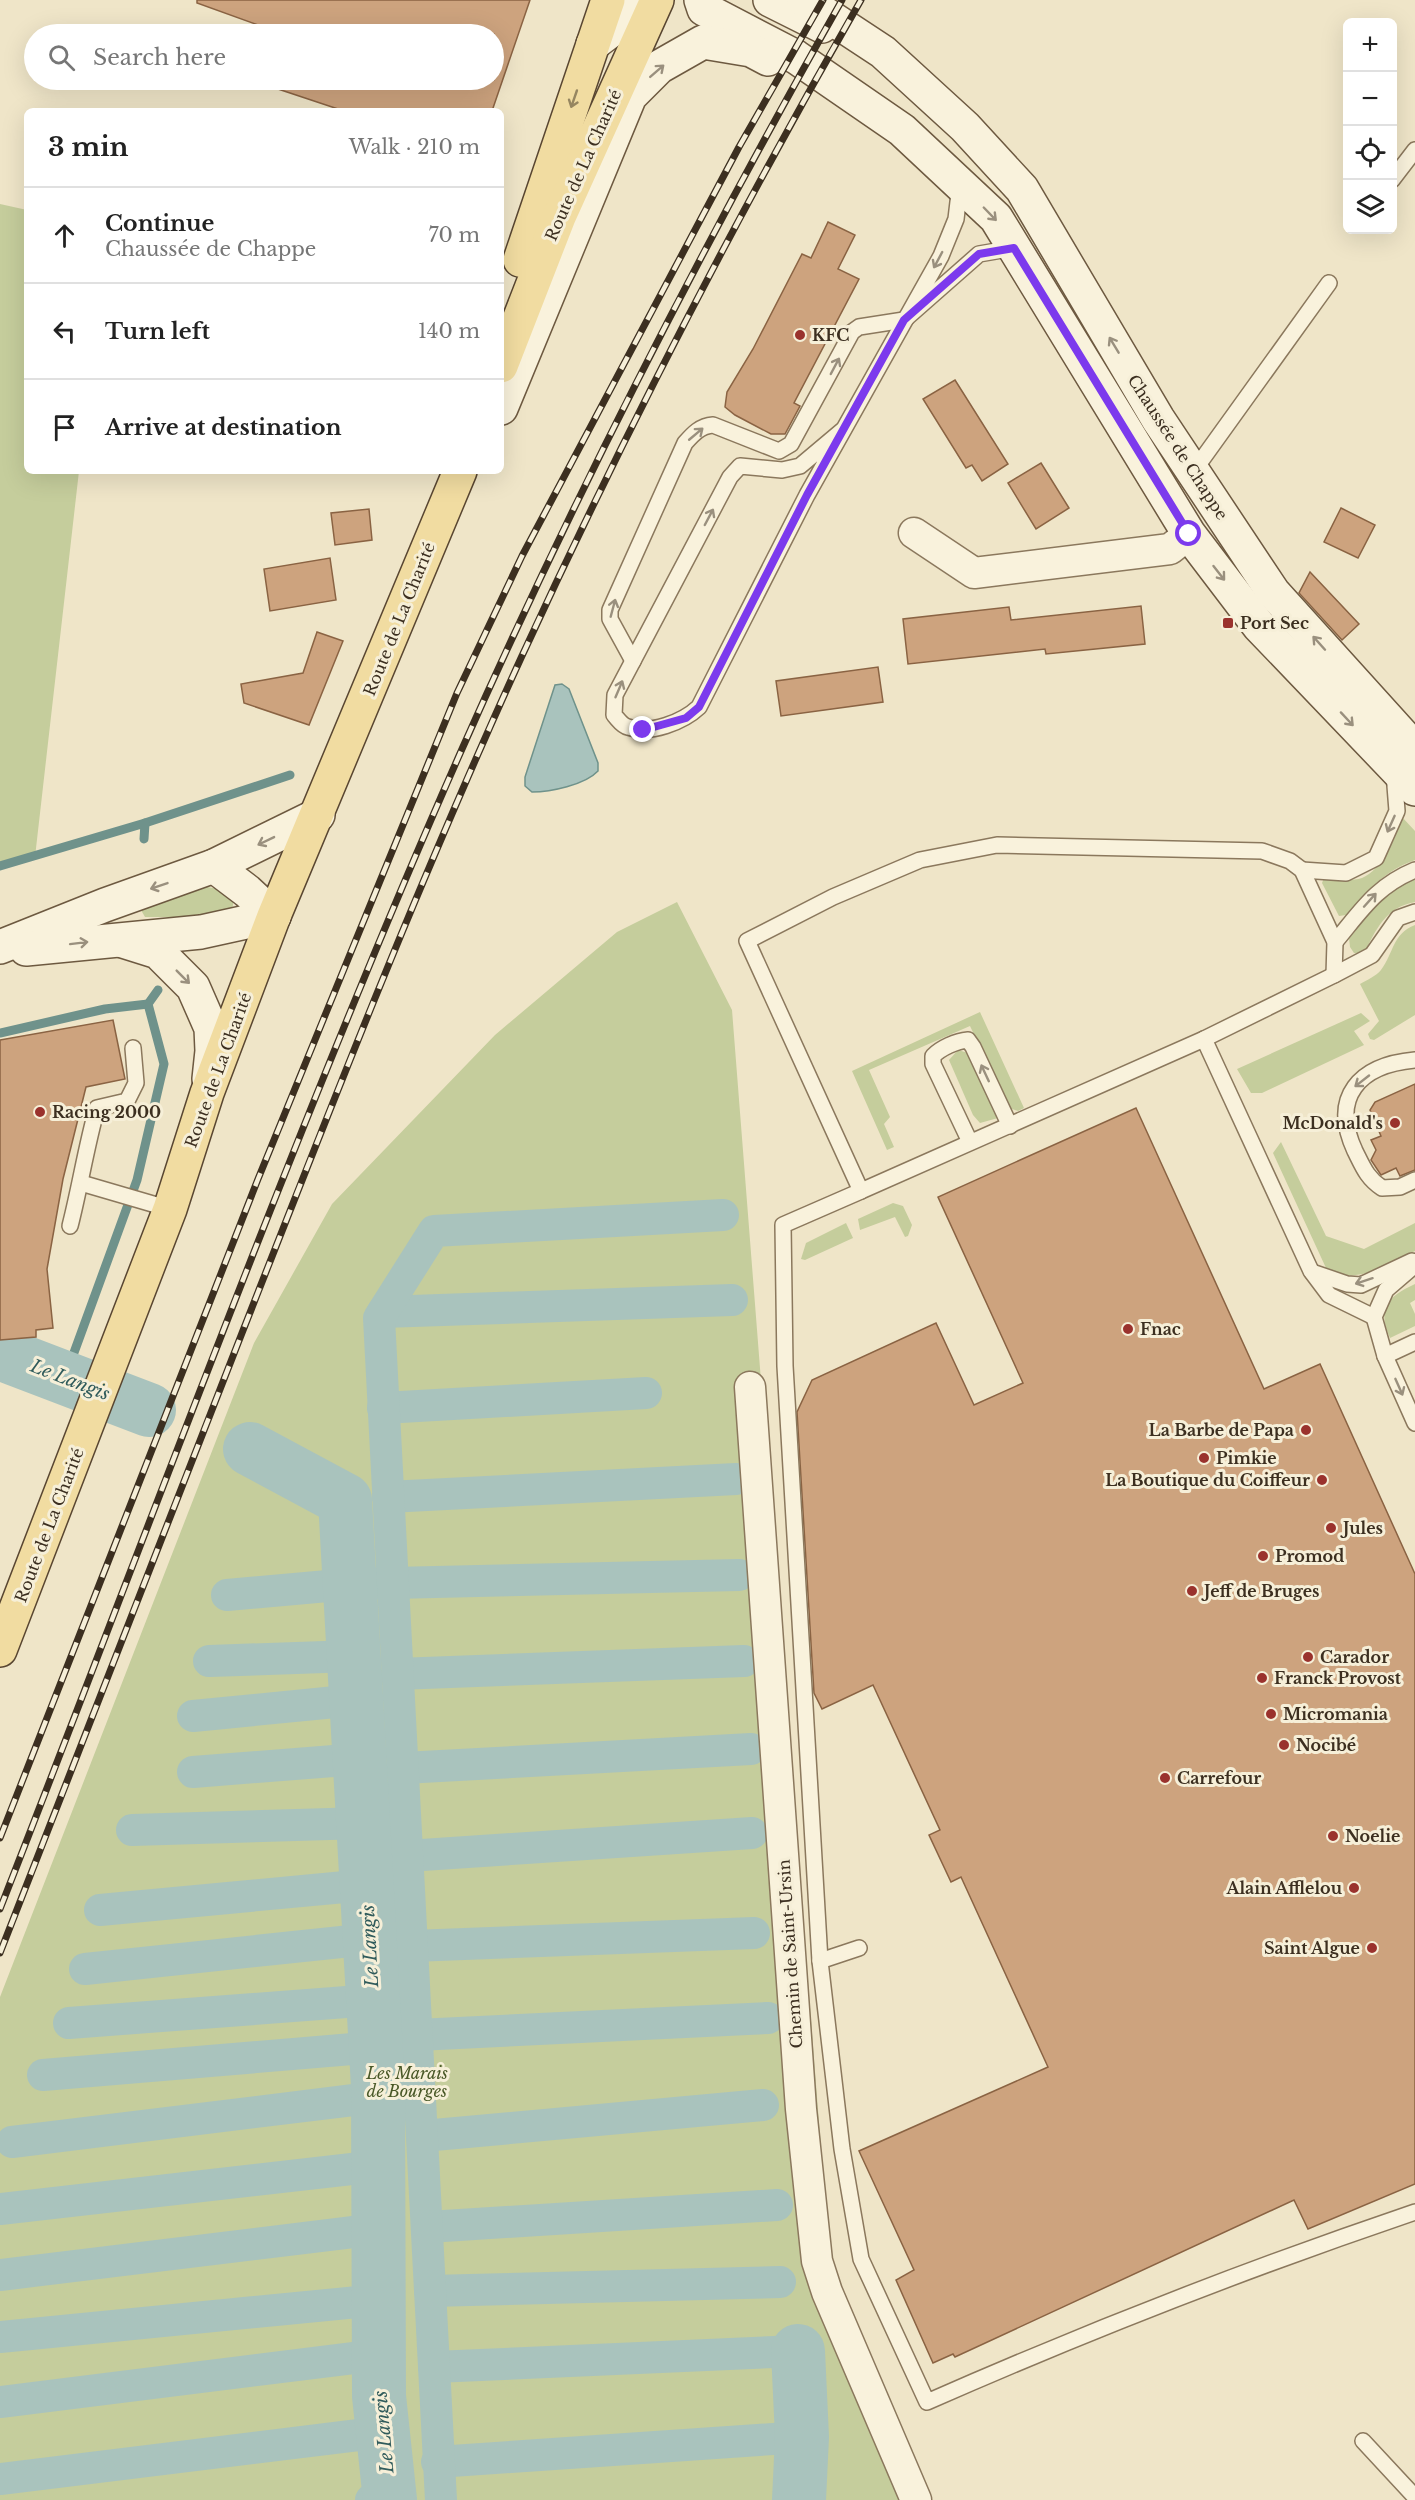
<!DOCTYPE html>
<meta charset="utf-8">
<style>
:root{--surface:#fff;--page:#f2f2f2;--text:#222;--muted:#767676;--line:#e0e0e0}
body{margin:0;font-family:"Libre Baskerville",serif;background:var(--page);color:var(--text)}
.controls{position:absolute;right:18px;top:18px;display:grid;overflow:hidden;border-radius:9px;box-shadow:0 6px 24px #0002}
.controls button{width:54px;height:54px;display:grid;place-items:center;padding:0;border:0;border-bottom:2px solid var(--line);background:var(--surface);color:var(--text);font:30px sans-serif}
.stop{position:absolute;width:18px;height:18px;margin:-14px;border:4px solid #7c3aed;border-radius:50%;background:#fff}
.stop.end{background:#7c3aed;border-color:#fff;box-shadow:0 2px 6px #0008}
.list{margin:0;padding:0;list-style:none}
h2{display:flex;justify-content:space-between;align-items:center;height:78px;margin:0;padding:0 24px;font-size:26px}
h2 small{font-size:20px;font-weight:400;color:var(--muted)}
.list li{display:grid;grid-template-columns:39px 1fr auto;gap:18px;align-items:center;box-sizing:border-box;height:96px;padding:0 24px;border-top:2px solid var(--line)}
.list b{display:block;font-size:22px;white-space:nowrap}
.list p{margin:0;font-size:20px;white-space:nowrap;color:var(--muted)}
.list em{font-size:20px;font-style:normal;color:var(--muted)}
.icon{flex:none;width:33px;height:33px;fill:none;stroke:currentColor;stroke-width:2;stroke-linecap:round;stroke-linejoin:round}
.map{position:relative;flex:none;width:1415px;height:2500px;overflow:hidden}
.search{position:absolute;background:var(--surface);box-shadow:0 6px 24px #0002;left:24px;top:24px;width:480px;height:66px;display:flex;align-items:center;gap:15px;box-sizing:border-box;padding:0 21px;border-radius:33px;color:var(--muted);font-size:22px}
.panel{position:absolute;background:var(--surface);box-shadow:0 6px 24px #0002;left:24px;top:108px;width:480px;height:366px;border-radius:9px}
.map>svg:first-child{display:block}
.green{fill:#c5cd9c}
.water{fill:#a9c3bd;stroke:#6f928b;stroke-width:1.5}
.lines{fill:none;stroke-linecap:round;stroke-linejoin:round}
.stream{stroke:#6f928b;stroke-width:9}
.canal{stroke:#a9c3bd;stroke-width:32}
.river{stroke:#a9c3bd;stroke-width:54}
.building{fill:#cda37e;stroke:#8a6343;stroke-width:1.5}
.lane-casing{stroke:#8b785d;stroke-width:18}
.street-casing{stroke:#8b785d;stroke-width:33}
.secondary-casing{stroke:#6d5940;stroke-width:36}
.primary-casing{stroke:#594631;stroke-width:36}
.lane{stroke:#f9f2dc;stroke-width:15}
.street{stroke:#f9f2dc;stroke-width:30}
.secondary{stroke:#f9f2dc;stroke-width:33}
.primary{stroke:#f1dca1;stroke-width:33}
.rail-casing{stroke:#3c2f20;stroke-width:7}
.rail{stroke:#f6efd8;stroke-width:4.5;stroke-dasharray:14;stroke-linecap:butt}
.oneway{stroke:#9a907e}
.oneway2{stroke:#968660}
.route{stroke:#7c3aed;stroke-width:8}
.poi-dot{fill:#9a322d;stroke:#f6efd8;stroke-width:2}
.labels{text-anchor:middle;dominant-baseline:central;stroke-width:6;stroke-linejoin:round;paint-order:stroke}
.street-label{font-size:16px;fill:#3c2f20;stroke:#f6efd8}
.poi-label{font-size:16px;font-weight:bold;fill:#3c2f20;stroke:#f6efd8;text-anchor:start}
.park-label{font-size:16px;font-style:italic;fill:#495827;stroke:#f6efd8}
.water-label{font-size:18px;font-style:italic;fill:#305b5b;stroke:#f6efd8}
</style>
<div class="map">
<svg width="1415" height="2500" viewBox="0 0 1415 2500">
<rect width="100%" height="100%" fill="#efe5c8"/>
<!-- green -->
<g class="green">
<polygon points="0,204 27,210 27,471 79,471 35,857 0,867"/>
<path d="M 1401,816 L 1415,831 L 1415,860 C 1384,871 1367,891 1346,915 L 1339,916 L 1322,883 L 1324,878 C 1336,879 1349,882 1362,878 C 1381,871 1399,835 1401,816 Z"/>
<path d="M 1415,879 L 1415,902 C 1386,907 1376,929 1364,954 L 1354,953 L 1350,947 L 1349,938 C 1368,919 1385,883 1415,879 Z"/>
<polygon points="191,884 224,890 234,900 231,914 222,917 145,917 141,910 145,899"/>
<polygon points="677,902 732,1010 831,2276 921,2500 0,2500 0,1997 254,1343 332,1204 495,1035 617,932"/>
<path d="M 1415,925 L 1415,1015 L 1374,1040 L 1370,1039 L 1368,1034 L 1379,1021 L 1360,984 C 1367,980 1376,976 1381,970 C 1394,953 1392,934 1415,925 Z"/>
<polygon points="980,1012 1024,1108 1018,1111 1009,1108 970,1026 869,1070 890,1117 884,1124 894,1147 887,1150 852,1071"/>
<polygon points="1361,1013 1370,1021 1354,1031 1364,1045 1262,1093 1251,1093 1237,1069"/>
<polygon points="958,1050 968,1053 998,1118 980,1123 973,1115 949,1060"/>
<path d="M 1281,1142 L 1326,1236 L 1364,1249 L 1415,1223 L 1415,1251 C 1388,1263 1354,1288 1326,1268 L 1273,1153 Z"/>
<polygon points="893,1203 903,1206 912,1225 908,1236 905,1237 895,1217 860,1230 858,1219"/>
<polygon points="846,1223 853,1238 805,1260 801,1259 806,1243"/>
<path d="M 1415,1284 L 1415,1300 L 1410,1303 L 1415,1314 L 1415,1326 L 1390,1338 C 1377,1308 1387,1297 1415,1284 Z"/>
</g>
<!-- water -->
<path class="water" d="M 562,684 L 569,689 L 598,763 L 598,771 C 585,785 550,792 532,792 L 525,786 L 525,777 L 555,685 Z"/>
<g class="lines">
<!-- stream -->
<g class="stream">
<polyline points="145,823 290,775"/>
<polyline points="0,866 145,823 144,839"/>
<polyline points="0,1033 105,1009 148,1004"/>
<polyline points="64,1380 137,1180 164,1064 148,1004 158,990"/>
</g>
<!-- canal -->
<g class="canal">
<polyline points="383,1312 732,1300"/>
<polyline points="383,1408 646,1393"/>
<polyline points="388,1497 736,1479"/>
<polyline points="227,1595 350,1584 739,1575"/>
<polyline points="209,1661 353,1656"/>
<polyline points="397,1674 744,1661"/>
<polyline points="193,1716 356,1700"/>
<polyline points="403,1768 751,1749"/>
<polyline points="193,1772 359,1759"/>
<polyline points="132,1830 363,1823"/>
<polyline points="407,1856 752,1833"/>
<polyline points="100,1910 366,1885"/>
<polyline points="412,1946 754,1933"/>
<polyline points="85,1969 370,1939"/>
<polyline points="69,2023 373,2000"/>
<polyline points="417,2035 768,2018"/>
<polyline points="43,2075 376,2047"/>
<polyline points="423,2136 763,2105"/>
<polyline points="12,2142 378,2097"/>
<polyline points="0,2209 378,2166"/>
<polyline points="428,2227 777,2205"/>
<polyline points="0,2275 378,2229"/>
<polyline points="430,2291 780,2282"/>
<polyline points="0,2337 378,2300"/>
<polyline points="434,2367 798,2351"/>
<polyline points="0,2402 378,2355"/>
<polyline points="437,2462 802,2437"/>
<polyline points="0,2479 383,2432"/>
<polyline points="371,2500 390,2498"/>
<polyline points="441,2500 379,1318 434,1231 723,1215"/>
</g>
<!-- river -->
<g class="river">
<polyline points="0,1339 10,1357 149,1410"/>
<polyline points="250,1449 345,1500 378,2087 379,2396 390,2500"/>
<polyline points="798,2351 802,2437 799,2500"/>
</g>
</g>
<!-- building -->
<g class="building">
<polygon points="197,0 530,0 492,111 344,111 272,87 275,80 494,80 494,34 283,34 197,3"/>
<polygon points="828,222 855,235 838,269 859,279 794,403 800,406 785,434 771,434 735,415 725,407 727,392 753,349 802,254 811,258"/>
<polygon points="955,380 1008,464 982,481 972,465 966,468 923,399"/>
<polygon points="1041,463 1069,508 1036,529 1008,483"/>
<polygon points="1341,508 1375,525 1358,558 1324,542"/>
<polygon points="369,509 372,540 335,545 331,513"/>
<polygon points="330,558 336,600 270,611 264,569"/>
<polygon points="1310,572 1359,624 1342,640 1299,593"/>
<polygon points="1141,606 1145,644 1046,654 1045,649 908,664 903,619 1009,607 1011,620"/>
<polygon points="317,632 343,641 309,725 244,703 241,684 303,673"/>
<polygon points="878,667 883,702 781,716 776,681"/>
<polygon points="113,1020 125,1079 86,1087 63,1179 47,1269 53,1328 36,1330 36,1337 0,1340 0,1040"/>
<polygon points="1415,1084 1415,1170 1400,1176 1396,1168 1381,1175 1371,1160 1376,1150 1371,1140 1381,1136 1370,1110 1375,1102"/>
<polygon points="1136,1108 1264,1389 1320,1364 1415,1574 1415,2184 1308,2229 1294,2200 955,2357 953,2354 933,2363 896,2280 914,2270 859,2151 1048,2067 961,1877 951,1882 929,1835 940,1830 873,1685 822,1709 814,1693 797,1412 812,1380 936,1323 974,1405 1023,1383 938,1197"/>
</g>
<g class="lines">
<!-- lane casing -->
<g class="lane-casing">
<g id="lane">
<polyline points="1392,180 1415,150"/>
<path d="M 844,429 L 800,466 L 782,470 L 740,466 L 730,477 L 615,695 L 614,715 C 618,719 622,726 628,727 C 650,735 683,722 699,707 L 807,495 L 941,256 L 956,219 L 960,185"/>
<polyline points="1193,472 1329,283"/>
<path d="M 633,661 L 610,619 L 610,610 L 685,443 C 693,434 700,426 713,425 L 779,451 L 791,444 L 852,332 L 859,327 L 904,320 L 979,254 L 1014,248"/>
<polyline points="1302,870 1346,873 1376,858 1397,811 1394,773"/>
<path d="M 1335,942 C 1361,911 1376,886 1415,870"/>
<polyline points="1204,1039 1311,1271 1329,1295 1374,1317"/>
<path d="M 1415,1060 C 1359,1065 1330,1097 1355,1151 C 1363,1167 1367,1178 1382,1188 L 1400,1187 L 1415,1180"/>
<path d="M 970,1142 L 933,1064 L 933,1056 C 941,1048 956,1041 968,1040 L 973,1047 L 1010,1126"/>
<polyline points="81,1183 170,1209"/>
<polyline points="861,1191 1204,1039 1334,975 1372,955 1398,918 1415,912"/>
<path d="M 70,1226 C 80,1187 86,1147 97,1108 L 127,1101 L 136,1083 L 133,1048"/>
<polyline points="1415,1265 1386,1290 1374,1317 1385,1356 1415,1423"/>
<polyline points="1312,1272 1347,1284 1361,1285 1412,1261"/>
<polyline points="1385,1356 1415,1342"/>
<path d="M 859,1948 L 820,1961 L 842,2149 L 861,2259 L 927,2402 C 1086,2332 1250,2268 1415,2212"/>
<polyline points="820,1961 785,1366 783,1225 861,1191 747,941 833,897 920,860 997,845 1262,851 1290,861 1302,870 1335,942 1334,975"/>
<polyline points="1363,2441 1415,2497"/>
</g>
</g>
<!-- street casing -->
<g class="street-casing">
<g id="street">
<polyline points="914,533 974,573 1170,549 1189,534"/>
<polyline points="750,1387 801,2109 817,2261 827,2292 916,2500"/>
</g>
</g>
<!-- secondary casing -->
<g class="secondary-casing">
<g id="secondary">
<polyline points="701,0 704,9 796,57 902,130 996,218 1189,534 1259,626 1415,789"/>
<polyline points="770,0 822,26"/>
<polyline points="804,0 883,52 965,127 1022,189 1158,419 1273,592 1415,749"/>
<polyline points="593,44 651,0"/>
<polyline points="501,408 630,96 659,67 703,42 751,50 768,59"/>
<polyline points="214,866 247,891 274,916"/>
<polyline points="123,941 158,952 193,987 211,1028 212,1051 209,1079"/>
<polyline points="0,947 105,905 214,866 318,815"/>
<polyline points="26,949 201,932 274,916"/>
</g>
</g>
<!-- primary casing -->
<g class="primary-casing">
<g id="primary">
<polyline points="520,260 608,0"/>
<polyline points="501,366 559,217 657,0"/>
<polyline points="0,1650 170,1209 207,1093 274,916 460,471"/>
</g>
</g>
<!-- lane -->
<use href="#lane" class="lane"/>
<!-- street -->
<use href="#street" class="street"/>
<!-- secondary -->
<use href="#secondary" class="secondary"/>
<!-- primary -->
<use href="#primary" class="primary"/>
<!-- rail casing -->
<g class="rail-casing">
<g id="rail">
<polyline points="0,1838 258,1179 457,693 522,556 739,147 823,0"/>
<path d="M 0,1909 C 152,1521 294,1129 462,749 C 576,492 704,244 842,0"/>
<path d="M 0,1953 C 81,1746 161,1540 242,1333 C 331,1106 420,879 521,658 C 624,434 738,214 861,0"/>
</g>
</g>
<!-- rail -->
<use href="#rail" class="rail"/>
</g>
<!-- one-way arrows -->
<defs><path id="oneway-shaft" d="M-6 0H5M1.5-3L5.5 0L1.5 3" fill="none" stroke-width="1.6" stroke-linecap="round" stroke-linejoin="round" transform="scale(1.5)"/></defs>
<g class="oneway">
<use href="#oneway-shaft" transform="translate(657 71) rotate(-41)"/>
<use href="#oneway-shaft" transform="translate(990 214) rotate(46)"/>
<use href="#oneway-shaft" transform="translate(938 260) rotate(118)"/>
<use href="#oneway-shaft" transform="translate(1114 345) rotate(-121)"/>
<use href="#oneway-shaft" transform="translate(835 366) rotate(-62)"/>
<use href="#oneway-shaft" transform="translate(696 434) rotate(-40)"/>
<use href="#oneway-shaft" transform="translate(709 517) rotate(-62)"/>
<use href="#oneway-shaft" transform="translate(1219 573) rotate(52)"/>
<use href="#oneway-shaft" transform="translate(613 608) rotate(-75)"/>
<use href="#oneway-shaft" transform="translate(1319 643) rotate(-132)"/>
<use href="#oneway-shaft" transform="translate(619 689) rotate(-67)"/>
<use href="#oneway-shaft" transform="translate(1347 719) rotate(47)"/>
<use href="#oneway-shaft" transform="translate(1391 824) rotate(114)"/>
<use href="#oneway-shaft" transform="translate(266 841) rotate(154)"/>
<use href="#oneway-shaft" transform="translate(159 886) rotate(161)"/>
<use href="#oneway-shaft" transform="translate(1370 900) rotate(-48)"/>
<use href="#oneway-shaft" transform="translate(79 943) rotate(-7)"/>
<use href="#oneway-shaft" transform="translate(183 977) rotate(45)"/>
<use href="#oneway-shaft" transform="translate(985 1073) rotate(-115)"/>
<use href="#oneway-shaft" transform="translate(1362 1081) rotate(142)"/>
<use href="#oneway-shaft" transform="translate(1364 1281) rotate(162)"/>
<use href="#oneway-shaft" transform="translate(1399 1387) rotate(66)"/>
</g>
<use class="oneway2" href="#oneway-shaft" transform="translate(574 99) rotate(109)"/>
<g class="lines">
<!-- route -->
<polyline class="route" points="643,730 686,718 699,707 807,495 904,320 979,254 1014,248 1189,534"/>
</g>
<!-- markers -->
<g class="poi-dot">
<circle cx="800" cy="335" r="6"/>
<rect x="1222" y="617" width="12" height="12" rx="3"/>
<circle cx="40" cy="1112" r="6"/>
<circle cx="1395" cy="1123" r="6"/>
<circle cx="1128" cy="1329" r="6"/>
<circle cx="1306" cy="1430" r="6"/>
<circle cx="1204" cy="1458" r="6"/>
<circle cx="1322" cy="1480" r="6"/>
<circle cx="1331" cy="1528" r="6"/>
<circle cx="1263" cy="1556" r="6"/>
<circle cx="1192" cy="1591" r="6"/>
<circle cx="1308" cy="1657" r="6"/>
<circle cx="1262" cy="1678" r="6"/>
<circle cx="1271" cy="1714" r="6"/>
<circle cx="1284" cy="1745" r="6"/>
<circle cx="1165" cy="1778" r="6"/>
<circle cx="1333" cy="1836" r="6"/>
<circle cx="1354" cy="1888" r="6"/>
<circle cx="1372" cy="1948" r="6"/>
</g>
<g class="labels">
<!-- street labels -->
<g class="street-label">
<text transform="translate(583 165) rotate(-66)">Route de La Charité</text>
<text transform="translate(1178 447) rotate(57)">Chaussée de Chappe</text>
<text transform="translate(399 619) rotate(-68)">Route de La Charité</text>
<text transform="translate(218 1070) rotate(-70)">Route de La Charité</text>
<text transform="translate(49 1525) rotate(-69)">Route de La Charité</text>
<text transform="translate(790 1954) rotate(-94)">Chemin de Saint-Ursin</text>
</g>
<!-- poi labels -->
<g class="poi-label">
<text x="812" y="335">KFC</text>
<text x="1240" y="623">Port Sec</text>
<text x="52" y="1112">Racing 2000</text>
<text x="1383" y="1123" text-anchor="end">McDonald's</text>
<text x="1140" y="1329">Fnac</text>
<text x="1294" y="1430" text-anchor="end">La Barbe de Papa</text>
<text x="1216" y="1458">Pimkie</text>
<text x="1310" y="1480" text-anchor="end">La Boutique du Coiffeur</text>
<text x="1343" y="1528">Jules</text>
<text x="1275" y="1556">Promod</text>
<text x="1204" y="1591">Jeff de Bruges</text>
<text x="1320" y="1657">Carador</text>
<text x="1274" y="1678">Franck Provost</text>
<text x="1283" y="1714">Micromania</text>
<text x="1296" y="1745">Nocibé</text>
<text x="1177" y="1778">Carrefour</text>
<text x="1345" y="1836">Noelie</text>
<text x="1342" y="1888" text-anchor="end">Alain Afflelou</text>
<text x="1360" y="1948" text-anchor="end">Saint Algue</text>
</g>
<!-- park labels -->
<g class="park-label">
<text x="407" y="2073">Les Marais<tspan x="407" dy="18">de Bourges</tspan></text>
</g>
<!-- water labels -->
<g class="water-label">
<text transform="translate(70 1380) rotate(21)">Le Langis</text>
<text transform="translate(370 1946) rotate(-93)">Le Langis</text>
<text transform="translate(384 2432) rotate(-95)">Le Langis</text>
</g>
</g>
</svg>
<div class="controls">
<button>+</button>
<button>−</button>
<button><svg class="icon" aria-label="locate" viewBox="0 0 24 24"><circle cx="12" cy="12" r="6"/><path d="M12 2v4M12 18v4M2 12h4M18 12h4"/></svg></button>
<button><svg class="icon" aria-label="layers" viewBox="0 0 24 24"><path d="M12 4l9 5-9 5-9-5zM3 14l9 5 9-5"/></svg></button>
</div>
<div class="stop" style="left:1189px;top:534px"></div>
<div class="stop end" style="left:643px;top:730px"></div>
<div class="search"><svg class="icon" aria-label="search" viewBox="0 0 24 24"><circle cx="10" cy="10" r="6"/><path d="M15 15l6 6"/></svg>Search here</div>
<section class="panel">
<h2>3 min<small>Walk · 210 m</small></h2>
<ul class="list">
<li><svg class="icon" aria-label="ahead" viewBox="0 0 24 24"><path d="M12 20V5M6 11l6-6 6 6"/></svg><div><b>Continue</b><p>Chaussée de Chappe</p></div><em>70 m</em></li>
<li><svg class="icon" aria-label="left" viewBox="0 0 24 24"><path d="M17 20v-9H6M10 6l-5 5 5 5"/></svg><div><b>Turn left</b></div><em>140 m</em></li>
<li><svg class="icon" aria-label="arrive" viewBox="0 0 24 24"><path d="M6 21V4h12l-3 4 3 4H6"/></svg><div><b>Arrive at destination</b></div></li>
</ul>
</section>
</div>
